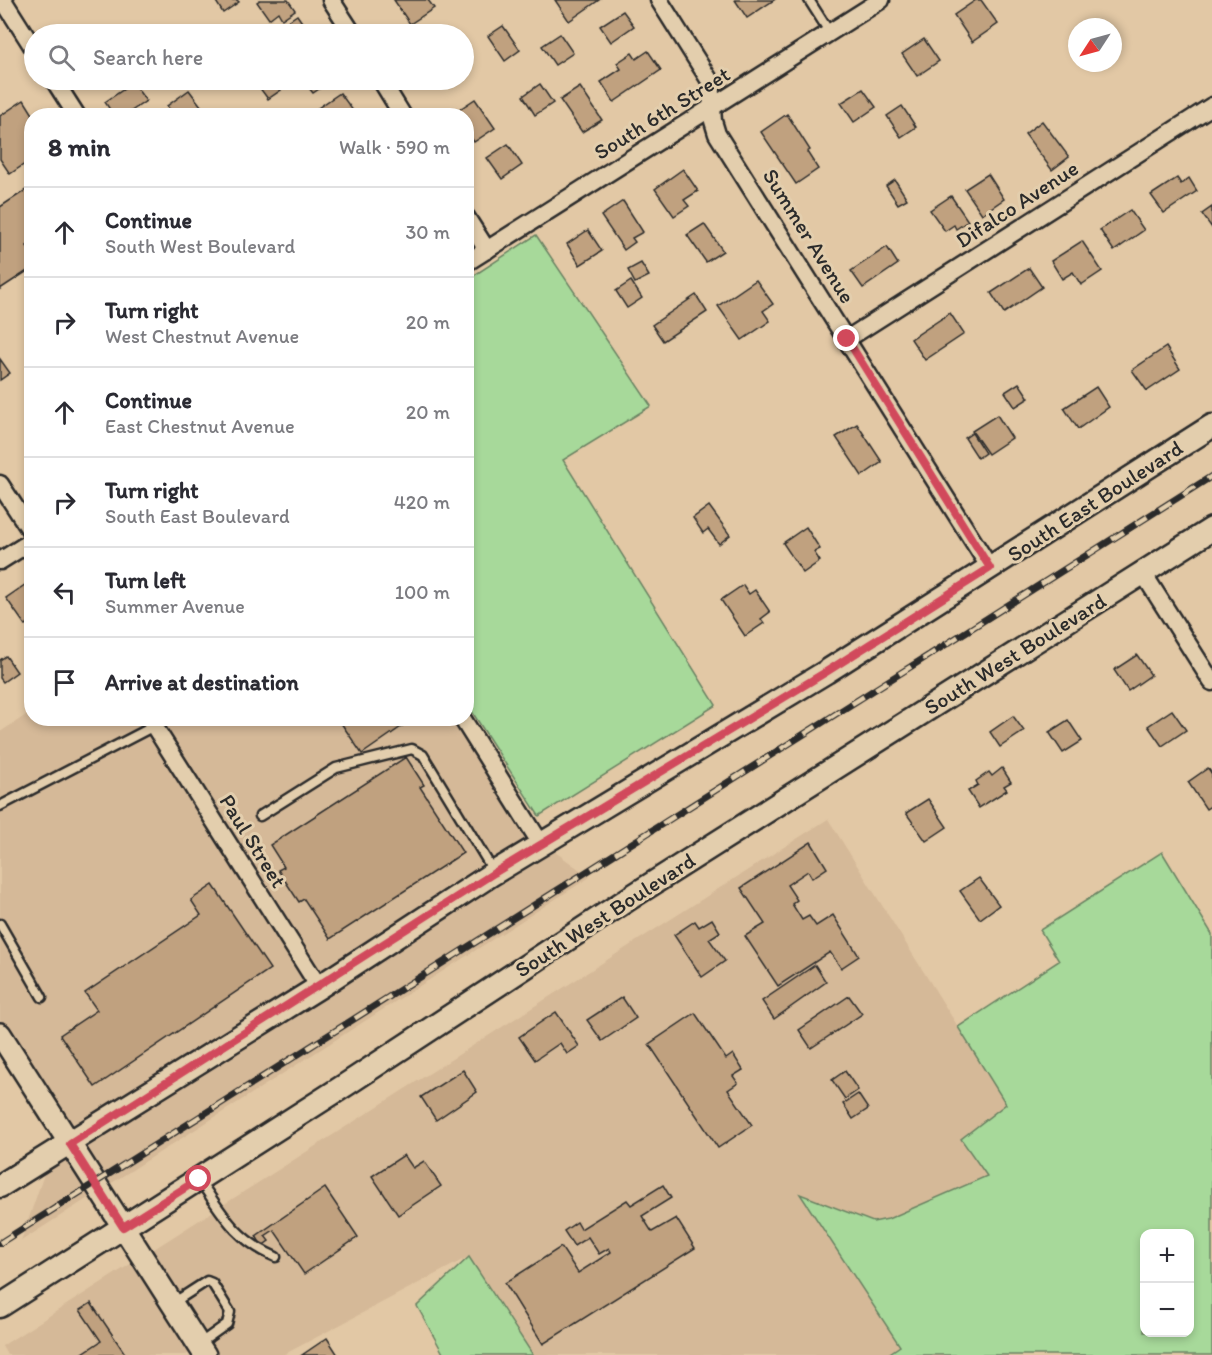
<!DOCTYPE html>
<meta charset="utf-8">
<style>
:root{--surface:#fff;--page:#f2f2f3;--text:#2b2b33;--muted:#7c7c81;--line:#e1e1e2}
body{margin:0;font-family:Itim,sans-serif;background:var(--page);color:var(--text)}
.controls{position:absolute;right:18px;bottom:18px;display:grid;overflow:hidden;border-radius:12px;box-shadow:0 3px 9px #0003}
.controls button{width:54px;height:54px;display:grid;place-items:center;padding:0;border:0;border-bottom:2px solid var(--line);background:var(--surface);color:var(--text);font:30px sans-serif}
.compass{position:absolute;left:1068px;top:18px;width:54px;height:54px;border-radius:50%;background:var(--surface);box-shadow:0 3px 9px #0003;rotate:234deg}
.stop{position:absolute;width:18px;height:18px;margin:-14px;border:4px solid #d1495b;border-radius:50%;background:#fff}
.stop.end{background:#d1495b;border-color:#fff;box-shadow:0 2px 6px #0008}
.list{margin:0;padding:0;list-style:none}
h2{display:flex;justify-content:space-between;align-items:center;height:78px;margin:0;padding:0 24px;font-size:26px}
h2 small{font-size:20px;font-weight:400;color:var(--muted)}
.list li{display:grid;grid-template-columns:39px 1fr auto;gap:18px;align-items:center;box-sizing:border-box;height:90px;padding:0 24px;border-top:2px solid var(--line)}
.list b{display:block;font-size:22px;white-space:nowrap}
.list p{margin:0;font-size:20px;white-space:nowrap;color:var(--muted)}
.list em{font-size:20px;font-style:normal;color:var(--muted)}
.icon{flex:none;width:33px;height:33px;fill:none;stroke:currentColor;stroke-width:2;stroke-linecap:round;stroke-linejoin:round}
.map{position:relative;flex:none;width:1212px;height:1355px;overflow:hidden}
.search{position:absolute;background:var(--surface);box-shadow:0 3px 9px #0003;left:24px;top:24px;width:450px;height:66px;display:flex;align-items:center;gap:15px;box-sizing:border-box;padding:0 21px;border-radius:33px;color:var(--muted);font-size:22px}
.panel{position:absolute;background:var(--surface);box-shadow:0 3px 9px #0003;left:24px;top:108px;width:450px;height:618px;border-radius:24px}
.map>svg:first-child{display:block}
.built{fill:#d5b998}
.green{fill:#a7d99a;stroke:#698262;stroke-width:1.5;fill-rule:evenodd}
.building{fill:#c0a17f;stroke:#2b2b2b;stroke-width:1.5}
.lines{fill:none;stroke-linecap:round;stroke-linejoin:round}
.service-casing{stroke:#2b2b2b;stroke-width:13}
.minor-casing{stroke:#2b2b2b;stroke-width:21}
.tertiary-casing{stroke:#2b2b2b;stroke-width:26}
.secondary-casing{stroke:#2b2b2b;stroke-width:27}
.service{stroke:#e3cead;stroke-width:8}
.minor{stroke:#e3cead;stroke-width:16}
.tertiary{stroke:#e3cead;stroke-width:21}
.secondary{stroke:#e3cead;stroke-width:22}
.rail-casing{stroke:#2b2b2b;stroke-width:7}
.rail{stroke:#e3cead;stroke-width:4.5;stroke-dasharray:14;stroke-linecap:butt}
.route{stroke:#d1495b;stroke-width:8}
.labels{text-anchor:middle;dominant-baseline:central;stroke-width:6;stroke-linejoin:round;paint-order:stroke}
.street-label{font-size:22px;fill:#2b2b2b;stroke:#e3cead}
</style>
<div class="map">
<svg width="1212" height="1355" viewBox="0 0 1212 1355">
<rect width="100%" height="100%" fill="#e2c8a5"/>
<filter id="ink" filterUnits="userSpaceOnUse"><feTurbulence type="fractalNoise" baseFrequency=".0167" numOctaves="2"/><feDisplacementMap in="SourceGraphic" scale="12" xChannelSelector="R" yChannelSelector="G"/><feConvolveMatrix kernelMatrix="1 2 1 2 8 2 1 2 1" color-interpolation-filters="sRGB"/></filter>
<g filter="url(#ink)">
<!-- built -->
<g class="built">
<polygon points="31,712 32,718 462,719 537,839 590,877 21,1241 60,1128 0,1033 0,732"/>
<polygon points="828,819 1007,1105 962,1139 988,1176 888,1219 874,1222 801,1195 901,1346 887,1355 533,1355 468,1257 283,1355 200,1355 196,1349 186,1355 7,1355 2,1346"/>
</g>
<!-- green -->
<g class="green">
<polygon points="536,235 651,406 563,460 716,705 539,816 467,704 467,280"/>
<path d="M 1162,852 L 1212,934 L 1212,1355 L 887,1355 L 900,1346 L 800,1194 L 873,1222 L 888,1219 L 987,1176 L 961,1139 L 1006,1104 L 958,1027 L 1059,961 L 1040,930 ZM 1144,1234 L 1190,1234 L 1190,1332 L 1144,1332 Z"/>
<polygon points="469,1257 533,1355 444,1355 417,1306"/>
</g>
<!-- building -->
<g class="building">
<polygon points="215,0 237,0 239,2 223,13"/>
<polygon points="260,0 288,0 295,10 282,19 278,12 269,19 257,2"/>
<polygon points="394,0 428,0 434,8 410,24"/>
<polygon points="555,0 599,0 569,21"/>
<polygon points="735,0 774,0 747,18"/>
<polygon points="976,0 981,0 998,24 972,42 954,15"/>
<polygon points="623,11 634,26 611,42 600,26"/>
<polygon points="297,15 310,34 283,34 278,28"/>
<polygon points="503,26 520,50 505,61 488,36"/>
<polygon points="560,34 573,53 555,65 542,46"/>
<polygon points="924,39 939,61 917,76 902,54"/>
<polygon points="648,51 661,70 614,102 601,82 621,69 617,63 632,53 636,59"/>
<polygon points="269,80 273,80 281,90 268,99 259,87"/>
<polygon points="294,80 330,80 331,81 313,93 305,83 300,87"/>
<polygon points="133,83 146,101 124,116 114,116 105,102"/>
<polygon points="540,84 553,103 535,115 523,96"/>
<polygon points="580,87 602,120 582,132 560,100"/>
<polygon points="863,89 876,107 854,122 841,103"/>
<polygon points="189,90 204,110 197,116 175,116 167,106"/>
<polygon points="340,93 354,112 349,116 323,116 318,108"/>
<polygon points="475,99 495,128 474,142 466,131 466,116 456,116 454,113"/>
<polygon points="24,100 34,116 32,116 32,159 10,174 0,159 0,116"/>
<polygon points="902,106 916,127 901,137 887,116"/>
<polygon points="787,114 810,150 807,152 818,169 796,184 761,132"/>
<polygon points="1042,121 1069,157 1052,170 1025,134"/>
<polygon points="508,144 522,165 502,179 487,158"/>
<polygon points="683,169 698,191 684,200 689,206 674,216 655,189"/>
<polygon points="988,174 1004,199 982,214 965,189"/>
<polygon points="1177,178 1181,184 1189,178 1197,191 1164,213 1151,195"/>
<polygon points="895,180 907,199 898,204 886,186"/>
<polygon points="32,186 32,243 27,246 32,253 32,268 0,289 0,207"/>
<polygon points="951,196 968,221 956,229 954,225 945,231 930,210"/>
<polygon points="623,201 643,232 632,238 635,242 624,250 601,216"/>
<polygon points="1212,207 1212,228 1202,214"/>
<polygon points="1130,210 1144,230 1114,251 1100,230"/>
<polygon points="704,224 723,251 706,262 687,235"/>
<polygon points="588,230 602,251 580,265 567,244"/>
<polygon points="1082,241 1102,271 1081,285 1073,272 1062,279 1051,261"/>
<polygon points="887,247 898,264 863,288 851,271"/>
<polygon points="641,263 649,276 635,283 628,270"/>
<polygon points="1029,268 1042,287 1004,313 991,293"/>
<polygon points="756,280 773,304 763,311 770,321 742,340 718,306"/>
<polygon points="631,281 642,298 627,308 616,291"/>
<polygon points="696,295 707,312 663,341 652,325"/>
<polygon points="950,313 964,334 925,360 911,339"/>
<polygon points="1166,347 1180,369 1147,391 1132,370"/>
<polygon points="0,359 10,373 0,380"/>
<polygon points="1019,383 1029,398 1015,407 1005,392"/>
<polygon points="1096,387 1109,407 1078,429 1064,408"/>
<polygon points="997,415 1012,438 988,454 972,431"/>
<polygon points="857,424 882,462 862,476 836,437"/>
<polygon points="972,433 985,453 978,458 965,438"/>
<polygon points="709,506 730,535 719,544 708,529 703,533 693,518"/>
<polygon points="806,527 820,549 814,552 820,561 803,573 783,543"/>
<polygon points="29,582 32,621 25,625 6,598"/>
<polygon points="743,585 749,594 755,590 770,612 761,619 764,623 745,636 721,600"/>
<polygon points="1137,655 1151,675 1128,691 1114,670"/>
<polygon points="6,656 17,672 3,682 0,678 0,660"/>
<polygon points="1172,710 1186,730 1162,746 1148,726"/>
<polygon points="1013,716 1024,731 1000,747 990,732"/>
<polygon points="341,718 414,718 362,754 339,720"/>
<polygon points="1068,720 1082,741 1063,753 1049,732"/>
<polygon points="406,757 424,785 420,787 463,853 330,939 304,899 299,902 278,870 284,867 270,845"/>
<polygon points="1002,768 1011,782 1004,786 1007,790 979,808 968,791 978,785 976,781 989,772 992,776"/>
<polygon points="1208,768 1212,774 1212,805 1206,809 1188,782"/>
<polygon points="928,799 947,827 926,841 906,813"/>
<polygon points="811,842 827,868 812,878 808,871 787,885 797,900 792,904 802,920 809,916 816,926 833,915 859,956 841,968 830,952 778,986 745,936 765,924 741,888"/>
<polygon points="979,878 999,905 980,919 960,891"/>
<polygon points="213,885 270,969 95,1087 60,1035 97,1010 85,993 201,915 191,900"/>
<polygon points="712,919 720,932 709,939 725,961 702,977 674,935 695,921 699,927"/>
<polygon points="815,965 826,982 774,1019 762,1001"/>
<polygon points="849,996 862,1014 811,1048 799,1030"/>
<polygon points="622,997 636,1018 602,1041 587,1020"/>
<polygon points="556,1012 579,1046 567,1054 560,1043 535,1060 519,1037"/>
<polygon points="695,1013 726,1059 733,1054 743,1070 733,1076 738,1083 728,1090 752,1125 718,1148 649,1044"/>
<polygon points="463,1070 477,1092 436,1120 421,1097"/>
<polygon points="845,1071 858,1090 845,1099 832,1080"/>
<polygon points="858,1094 868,1109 853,1119 843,1104"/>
<polygon points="404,1155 413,1168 424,1161 441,1186 398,1215 372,1176"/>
<polygon points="663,1185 671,1198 642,1216 652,1232 676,1218 695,1248 543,1344 505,1283 561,1247 578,1273 611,1252 609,1248 599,1254 588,1237 574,1246 564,1231 577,1222 581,1229 627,1200 631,1205"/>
<polygon points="325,1188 358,1237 304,1274 274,1230 265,1236 269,1241 262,1246 256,1236"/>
<polygon points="91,1303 126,1355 84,1355 83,1353 101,1341 80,1310"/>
<polygon points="327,1338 338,1355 302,1355"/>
</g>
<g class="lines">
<!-- service casing -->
<g class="service-casing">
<g id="service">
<polyline points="809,0 830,33"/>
<polyline points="0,806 154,726"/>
<polyline points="260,816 336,768 412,749 423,755 494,872"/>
<polyline points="0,924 42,997"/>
<path d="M 200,1181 C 223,1215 236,1240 276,1257"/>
<polyline points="173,1303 207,1281 212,1283 230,1312 227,1324 199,1344"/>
</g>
</g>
<!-- minor casing -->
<g class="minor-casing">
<g id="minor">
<polyline points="3,0 34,49"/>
<polyline points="331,0 353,34"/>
<polyline points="659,0 710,81 713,121 717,134 990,568"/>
<polyline points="54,80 77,116"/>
<polyline points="381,80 403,116"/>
<polyline points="466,217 487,250"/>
<polyline points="466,263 881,0"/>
<polyline points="847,339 1212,106"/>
<polyline points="0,484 32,533"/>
<polyline points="0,561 32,541"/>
<polyline points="1143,573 1212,682"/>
<polyline points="149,718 319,987"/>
<polyline points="462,718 541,844"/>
</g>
</g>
<!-- tertiary casing -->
<g class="tertiary-casing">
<polyline id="tertiary" points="0,1034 205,1355"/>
</g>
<!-- secondary casing -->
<g class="secondary-casing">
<g id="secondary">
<polyline points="0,1186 319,987 492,874 826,672 1212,426"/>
<polyline points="0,1306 347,1084 636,894 1212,529"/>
</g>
</g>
<!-- service -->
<use href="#service" class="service"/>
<!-- minor -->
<use href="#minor" class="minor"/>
<!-- tertiary -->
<use href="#tertiary" class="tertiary"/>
<!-- secondary -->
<use href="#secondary" class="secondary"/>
<!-- rail casing -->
<g class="rail-casing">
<polyline id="rail" points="0,1243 1212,476"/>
</g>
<!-- rail -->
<use href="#rail" class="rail"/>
</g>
</g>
<g class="lines" filter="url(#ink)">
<!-- route -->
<polyline class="route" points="199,1179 123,1227 70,1144 494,873 826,672 990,568 847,339"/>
</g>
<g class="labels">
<!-- street labels -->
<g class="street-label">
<text transform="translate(662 113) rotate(-32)">South 6th Street</text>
<text transform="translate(1017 204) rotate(-33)">Difalco Avenue</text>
<text transform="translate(809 236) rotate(58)">Summer Avenue</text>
<text transform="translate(1095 501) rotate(-33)">South East Boulevard</text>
<text transform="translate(1015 654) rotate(-32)">South West Boulevard</text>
<text transform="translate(253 841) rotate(58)">Paul Street</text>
<text transform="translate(605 915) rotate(-33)">South West Boulevard</text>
</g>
</g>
</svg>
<div class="controls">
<button>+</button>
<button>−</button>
</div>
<svg class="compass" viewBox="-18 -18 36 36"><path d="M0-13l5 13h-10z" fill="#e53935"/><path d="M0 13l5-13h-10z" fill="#7c7c81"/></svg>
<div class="stop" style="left:199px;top:1179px"></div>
<div class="stop end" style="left:847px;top:339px"></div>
<div class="search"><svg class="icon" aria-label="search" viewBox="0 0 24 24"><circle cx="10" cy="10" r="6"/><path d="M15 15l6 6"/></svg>Search here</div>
<section class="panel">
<h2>8 min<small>Walk · 590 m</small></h2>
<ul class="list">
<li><svg class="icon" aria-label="ahead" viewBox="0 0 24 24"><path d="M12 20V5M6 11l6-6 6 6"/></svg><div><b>Continue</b><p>South West Boulevard</p></div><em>30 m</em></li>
<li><svg class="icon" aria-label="right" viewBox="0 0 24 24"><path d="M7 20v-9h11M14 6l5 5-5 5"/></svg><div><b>Turn right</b><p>West Chestnut Avenue</p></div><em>20 m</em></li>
<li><svg class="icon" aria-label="ahead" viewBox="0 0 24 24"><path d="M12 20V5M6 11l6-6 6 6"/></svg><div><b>Continue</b><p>East Chestnut Avenue</p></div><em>20 m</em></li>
<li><svg class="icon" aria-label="right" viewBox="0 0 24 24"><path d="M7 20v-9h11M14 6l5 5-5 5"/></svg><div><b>Turn right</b><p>South East Boulevard</p></div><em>420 m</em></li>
<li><svg class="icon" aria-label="left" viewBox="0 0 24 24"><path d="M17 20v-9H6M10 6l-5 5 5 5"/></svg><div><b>Turn left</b><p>Summer Avenue</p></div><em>100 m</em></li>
<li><svg class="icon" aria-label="arrive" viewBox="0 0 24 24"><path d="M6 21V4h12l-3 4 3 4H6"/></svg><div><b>Arrive at destination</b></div></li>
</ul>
</section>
</div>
